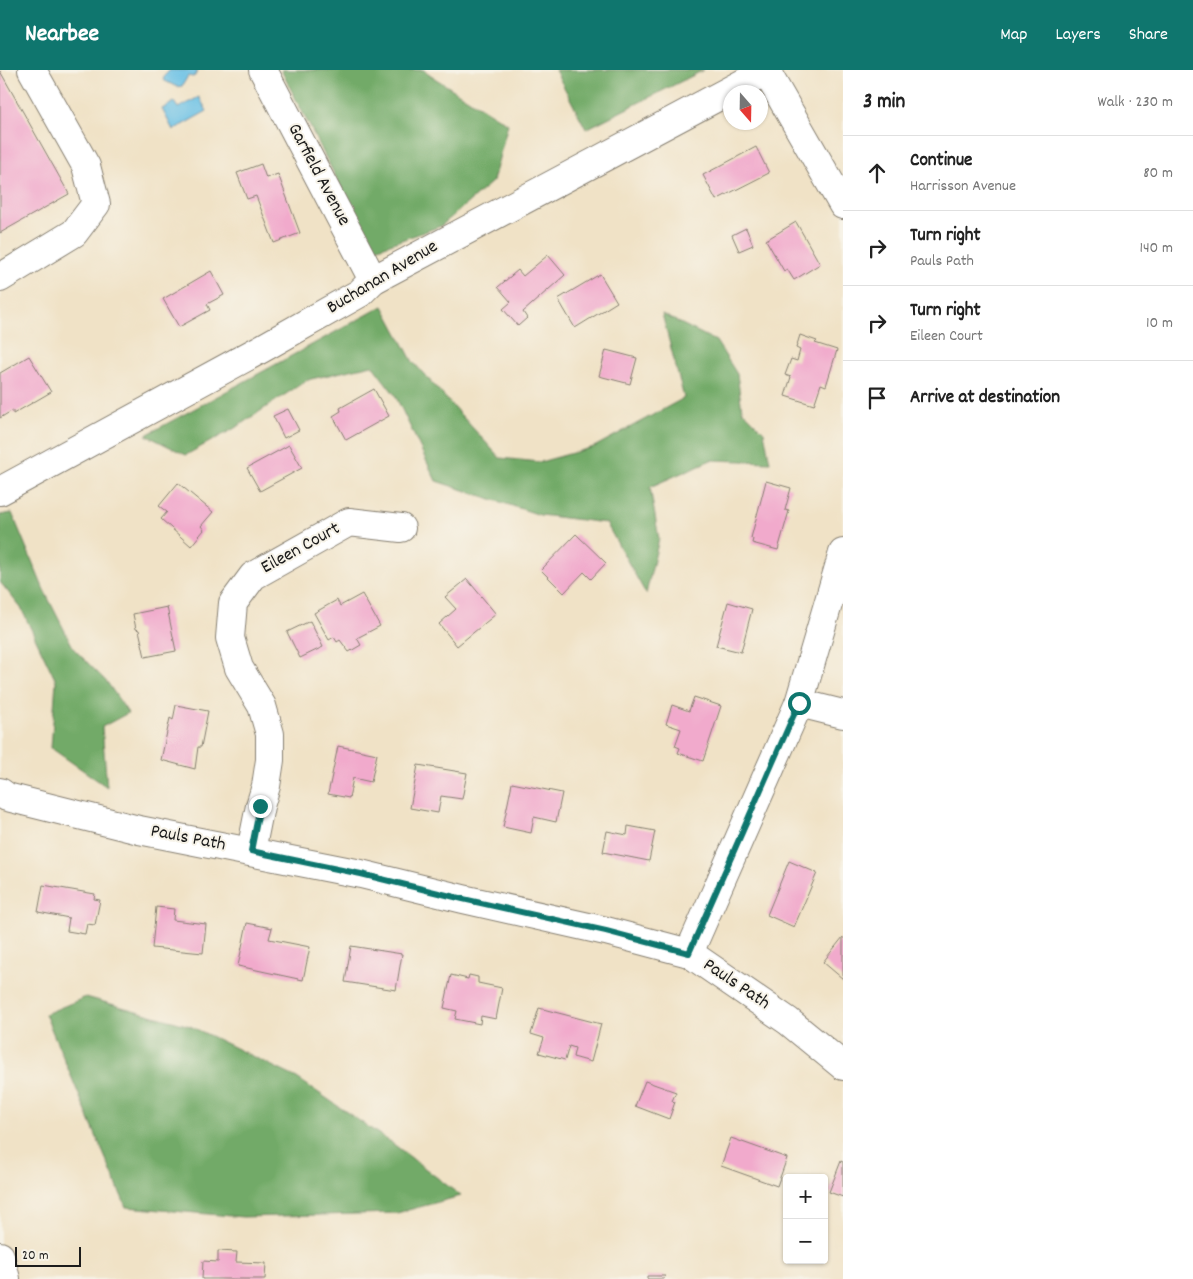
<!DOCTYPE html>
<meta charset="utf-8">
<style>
:root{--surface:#fff;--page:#f2f2f2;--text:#222;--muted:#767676;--line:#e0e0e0;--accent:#0f766e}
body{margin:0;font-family:Dekko,sans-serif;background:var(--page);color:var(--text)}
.controls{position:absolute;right:15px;bottom:15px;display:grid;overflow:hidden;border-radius:5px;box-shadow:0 1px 4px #0004}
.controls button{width:45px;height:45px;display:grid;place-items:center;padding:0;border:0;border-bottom:1px solid var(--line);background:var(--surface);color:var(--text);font:25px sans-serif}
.compass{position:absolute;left:723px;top:15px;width:45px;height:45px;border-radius:50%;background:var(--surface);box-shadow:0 1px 4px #0004;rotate:160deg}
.scale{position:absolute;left:15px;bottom:12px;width:66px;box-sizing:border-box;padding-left:5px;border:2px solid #1c1c1c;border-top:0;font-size:14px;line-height:18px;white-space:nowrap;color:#1c1c1c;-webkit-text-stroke:4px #f7f3e8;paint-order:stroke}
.stop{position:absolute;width:15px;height:15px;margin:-11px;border:4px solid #0f766e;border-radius:50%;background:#fff}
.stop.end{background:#0f766e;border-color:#fff;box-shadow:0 1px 5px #0008}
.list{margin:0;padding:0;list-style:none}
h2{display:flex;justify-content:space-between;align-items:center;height:65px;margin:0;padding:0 20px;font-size:21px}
h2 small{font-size:16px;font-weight:400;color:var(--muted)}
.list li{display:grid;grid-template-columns:32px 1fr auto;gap:15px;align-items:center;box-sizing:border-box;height:75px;padding:0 20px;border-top:1px solid var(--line)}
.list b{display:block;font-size:19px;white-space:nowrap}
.list p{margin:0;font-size:16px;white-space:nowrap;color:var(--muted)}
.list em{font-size:16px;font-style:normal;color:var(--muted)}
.icon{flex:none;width:28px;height:28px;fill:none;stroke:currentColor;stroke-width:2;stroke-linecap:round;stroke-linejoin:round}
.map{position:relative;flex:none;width:843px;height:1209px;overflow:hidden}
header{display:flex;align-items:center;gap:30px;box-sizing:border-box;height:70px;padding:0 25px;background:var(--accent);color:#fff}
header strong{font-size:24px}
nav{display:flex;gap:28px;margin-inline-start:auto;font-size:18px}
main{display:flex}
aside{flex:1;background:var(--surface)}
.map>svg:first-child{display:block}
.forest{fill:#72aa68;stroke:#476342}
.water{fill:#68c0e5;stroke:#426e80}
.building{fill:#f1aacc}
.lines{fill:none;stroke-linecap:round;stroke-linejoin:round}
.minor-casing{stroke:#867f71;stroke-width:30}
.minor{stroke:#fff;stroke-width:28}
.route{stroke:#0f766e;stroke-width:6}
.labels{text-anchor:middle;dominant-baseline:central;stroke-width:4;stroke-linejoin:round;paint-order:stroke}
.street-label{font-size:19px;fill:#1c1c1c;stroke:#f7f3e8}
</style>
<header>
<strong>Nearbee</strong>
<nav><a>Map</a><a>Layers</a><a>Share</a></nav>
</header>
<main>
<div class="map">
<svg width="843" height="1209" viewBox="0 0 843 1209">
<rect width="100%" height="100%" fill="#f7f3e8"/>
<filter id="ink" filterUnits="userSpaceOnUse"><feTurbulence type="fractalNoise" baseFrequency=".02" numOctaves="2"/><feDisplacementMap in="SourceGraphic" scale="10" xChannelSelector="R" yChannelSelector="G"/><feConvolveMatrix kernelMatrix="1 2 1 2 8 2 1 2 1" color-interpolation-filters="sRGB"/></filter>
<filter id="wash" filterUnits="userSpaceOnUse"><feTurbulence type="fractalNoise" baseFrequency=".0096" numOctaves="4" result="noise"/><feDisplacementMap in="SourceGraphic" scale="20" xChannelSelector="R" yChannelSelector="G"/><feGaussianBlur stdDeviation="1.12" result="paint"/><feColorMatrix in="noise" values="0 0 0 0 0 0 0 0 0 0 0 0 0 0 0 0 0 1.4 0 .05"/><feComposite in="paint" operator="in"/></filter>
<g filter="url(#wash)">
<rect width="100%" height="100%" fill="#f0e2c6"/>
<!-- forest -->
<g class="forest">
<polygon points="281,0 424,0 428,4 508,54 493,111 441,156 373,180"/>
<polygon points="555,0 704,0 586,59"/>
<polygon points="383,236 413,292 500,388 540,392 594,377 684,328 662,244 716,271 737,304 742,340 764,362 770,392 711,390 650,417 659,469 646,524 606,453 540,445 436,411 395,325 372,295 307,310 235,358 186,385 146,365"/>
<polygon points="12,443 44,520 74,579 107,612 128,643 102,657 107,717 51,678 56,611 21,538 0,512 0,445"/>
<polygon points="86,927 190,956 297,1008 396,1076 461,1126 397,1143 243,1147 126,1137 45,944"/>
</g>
<!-- water -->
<g class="water">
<polygon points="170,0 198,0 196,5 193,7 188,6 182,16 177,17 163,10 165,5"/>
<polygon points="199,27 207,41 173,60 162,39 174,32 178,38"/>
</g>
<g id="blocks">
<!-- building -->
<g class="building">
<polygon points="0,1 69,124 0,163"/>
<polygon points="756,77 769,103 716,130 703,105"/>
<polygon points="261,94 266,108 278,104 300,163 274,173 256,126 247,129 237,103"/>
<polygon points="796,152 820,194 794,210 787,199 784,201 766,170"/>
<polygon points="746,158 753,175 739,181 732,165"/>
<polygon points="548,185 565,205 523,242 527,248 518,256 503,239 511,232 498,217 518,200 523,206"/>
<polygon points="211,201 224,225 207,234 210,240 179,257 163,229"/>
<polygon points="600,204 617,232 575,258 558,229"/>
<polygon points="800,265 817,271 815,273 837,280 826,316 821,314 814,335 785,326 791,307 785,305 791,289 797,291 800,280 796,278"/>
<polygon points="606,280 637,288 630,314 599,306"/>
<polygon points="29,286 51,322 13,344 13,340 0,348 0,303"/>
<polygon points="374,319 389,346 346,370 333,346 341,341 340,338"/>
<polygon points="288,339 299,360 284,368 273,346"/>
<polygon points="289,375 302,398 260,421 247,398"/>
<polygon points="766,411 791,418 785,440 789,441 778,480 752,473 753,469 751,468"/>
<polygon points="178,413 213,442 201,456 204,460 191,476 161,449 167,442 159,436"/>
<polygon points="576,464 606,493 591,509 584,502 564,523 541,500"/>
<polygon points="467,509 496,544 457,576 439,554 456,539 445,527"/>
<polygon points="362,524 380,556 357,568 361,575 349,582 340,570 337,572 334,567 329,570 314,543 337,530 340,536"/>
<polygon points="728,532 752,539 741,582 716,576"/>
<polygon points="167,537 176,581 145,587 139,560 136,559 133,544"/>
<polygon points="310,551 323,577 300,588 287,562"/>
<polygon points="694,627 721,636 703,691 678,683 680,678 675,676 681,659 666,654 672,635 689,641"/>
<polygon points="176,635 208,641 201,677 198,677 195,699 161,690 170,648 173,650"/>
<polygon points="338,676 377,684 371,712 353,708 349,728 328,724"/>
<polygon points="418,695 467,703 462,729 441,726 438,743 410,738"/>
<polygon points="512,713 562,723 556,752 534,747 531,763 503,757"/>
<polygon points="628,756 655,761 649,791 603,782 607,761 627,765"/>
<polygon points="789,791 817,803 794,857 767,845"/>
<polygon points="43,815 95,824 94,829 100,830 95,855 87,854 85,864 67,861 69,848 38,842"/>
<polygon points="156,837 174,839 173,850 206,854 203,883 152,878"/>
<polygon points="247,853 272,858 269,869 310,877 303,910 238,896"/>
<polygon points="843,867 843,909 823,892"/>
<polygon points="351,876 402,884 396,920 345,912"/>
<polygon points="451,905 468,909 469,905 478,907 478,913 502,918 496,949 481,946 480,954 455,949 457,941 444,938"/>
<polygon points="539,938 601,954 591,992 573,987 575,978 569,976 565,990 539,983 544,968 531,964"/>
<polygon points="645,1011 676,1022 672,1031 675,1032 669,1049 635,1036"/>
<polygon points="731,1068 787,1088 777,1116 721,1096"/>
<polygon points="841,1091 843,1092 843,1127 829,1122"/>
<polygon points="218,1181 237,1182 236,1192 266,1193 265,1209 202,1209 203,1191 218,1192"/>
<polygon points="647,1206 665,1206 664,1209 647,1209"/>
</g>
</g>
</g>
<g filter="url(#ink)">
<use href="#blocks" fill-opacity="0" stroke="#867f71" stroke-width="1"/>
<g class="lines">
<!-- minor casing -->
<g class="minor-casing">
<g id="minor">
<polyline points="263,0 373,210"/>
<polyline points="766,1 843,135"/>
<polyline points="0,208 74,163 96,134 86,96 32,0"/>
<polyline points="0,421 261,279 360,223 373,210 768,0"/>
<polyline points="799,633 843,644"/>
<polyline points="0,722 7,727 139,760 361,804 463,829 606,861 689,883 788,951 843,996"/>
<polyline points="251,781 260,736 266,716 270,690 270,664 262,636 239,598 230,568 233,533 253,506 349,452 401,458"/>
<polyline points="689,883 799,633 843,483"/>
<polyline points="0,1186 6,1209"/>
</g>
</g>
<!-- minor -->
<use href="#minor" class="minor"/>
</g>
</g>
<g class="lines" filter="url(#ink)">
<!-- route -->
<polyline class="route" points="260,736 251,781 361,804 463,829 606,861 689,883 799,633"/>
</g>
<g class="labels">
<!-- street labels -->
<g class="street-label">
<text transform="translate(318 105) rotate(62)">Garfield Avenue</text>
<text transform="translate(383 208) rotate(-31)">Buchanan Avenue</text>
<text transform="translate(301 479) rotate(-29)">Eileen Court</text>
<text transform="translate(188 769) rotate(11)">Pauls Path</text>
<text transform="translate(736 915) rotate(34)">Pauls Path</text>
</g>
</g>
</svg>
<div class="controls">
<button>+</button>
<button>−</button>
</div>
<svg class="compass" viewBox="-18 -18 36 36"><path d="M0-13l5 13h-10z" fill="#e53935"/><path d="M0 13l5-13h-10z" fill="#767676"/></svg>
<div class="scale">20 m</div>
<div class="stop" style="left:799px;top:633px"></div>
<div class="stop end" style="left:260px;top:736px"></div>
</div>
<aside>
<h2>3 min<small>Walk · 230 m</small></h2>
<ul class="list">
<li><svg class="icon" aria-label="ahead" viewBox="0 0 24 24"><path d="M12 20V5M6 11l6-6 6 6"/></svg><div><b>Continue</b><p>Harrisson Avenue</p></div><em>80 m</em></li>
<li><svg class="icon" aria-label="right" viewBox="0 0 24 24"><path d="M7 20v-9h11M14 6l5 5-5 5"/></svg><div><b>Turn right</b><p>Pauls Path</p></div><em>140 m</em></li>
<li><svg class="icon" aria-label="right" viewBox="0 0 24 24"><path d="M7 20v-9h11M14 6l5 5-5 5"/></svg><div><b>Turn right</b><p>Eileen Court</p></div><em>10 m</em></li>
<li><svg class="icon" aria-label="arrive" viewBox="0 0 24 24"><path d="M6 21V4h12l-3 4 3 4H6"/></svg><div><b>Arrive at destination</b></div></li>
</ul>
</aside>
</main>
